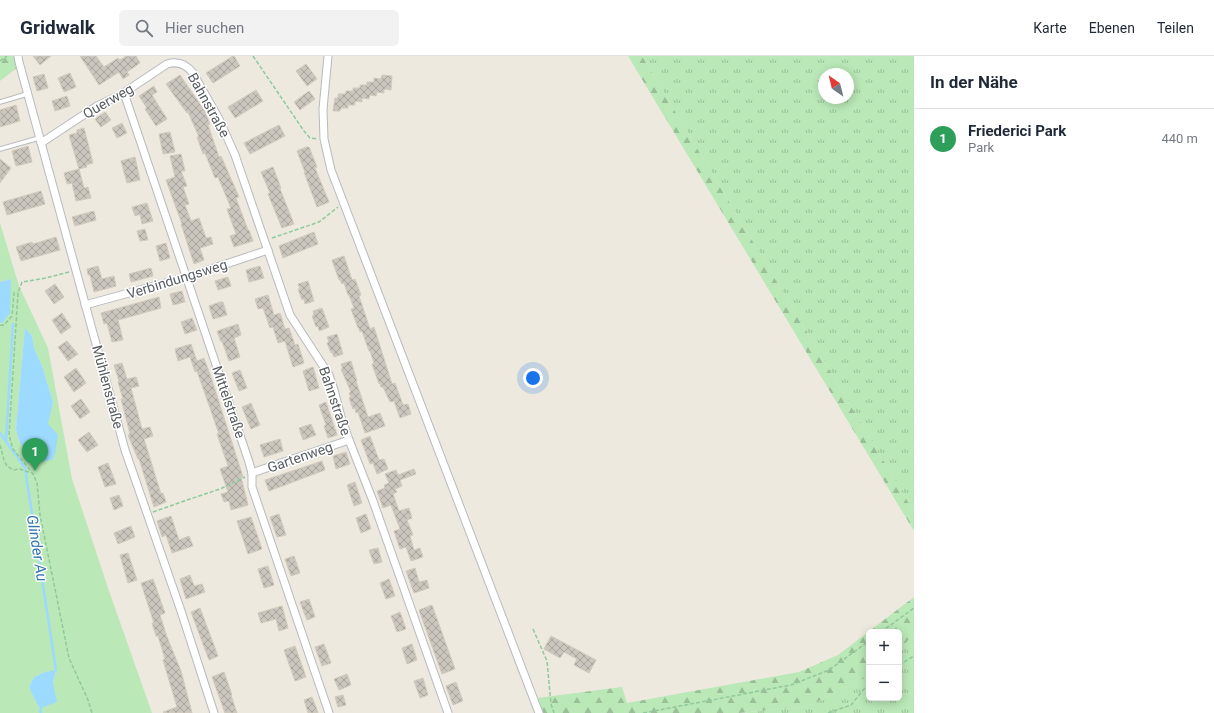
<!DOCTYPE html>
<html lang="de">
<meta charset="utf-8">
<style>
:root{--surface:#fff;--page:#f2f2f3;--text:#1f2937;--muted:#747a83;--line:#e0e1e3;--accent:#0f766e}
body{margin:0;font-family:Roboto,sans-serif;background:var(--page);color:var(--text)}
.controls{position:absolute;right:12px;bottom:12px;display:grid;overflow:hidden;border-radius:6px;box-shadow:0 2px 10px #0003}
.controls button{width:36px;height:36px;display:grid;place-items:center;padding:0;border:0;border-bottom:1px solid var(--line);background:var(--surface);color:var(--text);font:20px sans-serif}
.compass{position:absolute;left:818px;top:12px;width:36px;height:36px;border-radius:50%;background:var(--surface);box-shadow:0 2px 10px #0003;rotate:325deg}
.you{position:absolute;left:533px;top:322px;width:14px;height:14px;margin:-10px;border:3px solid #fff;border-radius:50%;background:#1a73e8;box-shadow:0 0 0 6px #1a73e833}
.badge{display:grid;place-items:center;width:26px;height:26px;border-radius:50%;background:var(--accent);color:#fff;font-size:13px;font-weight:700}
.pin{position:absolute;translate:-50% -33px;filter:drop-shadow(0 1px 2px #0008)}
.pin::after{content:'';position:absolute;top:21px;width:14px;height:12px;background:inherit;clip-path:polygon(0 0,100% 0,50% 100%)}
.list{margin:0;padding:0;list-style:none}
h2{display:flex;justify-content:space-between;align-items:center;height:52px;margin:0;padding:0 16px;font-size:17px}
h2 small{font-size:13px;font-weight:400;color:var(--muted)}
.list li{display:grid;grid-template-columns:26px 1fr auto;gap:12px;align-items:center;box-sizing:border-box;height:60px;padding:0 16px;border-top:1px solid var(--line)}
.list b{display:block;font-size:15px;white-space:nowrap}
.list p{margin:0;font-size:13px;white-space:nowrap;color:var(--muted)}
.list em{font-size:13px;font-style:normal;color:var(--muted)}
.icon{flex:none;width:22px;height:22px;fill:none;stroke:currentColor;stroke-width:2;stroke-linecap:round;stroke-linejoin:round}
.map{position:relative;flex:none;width:914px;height:657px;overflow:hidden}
header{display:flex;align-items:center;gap:24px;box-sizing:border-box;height:56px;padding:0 20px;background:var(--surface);border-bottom:1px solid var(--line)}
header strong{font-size:19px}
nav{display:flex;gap:22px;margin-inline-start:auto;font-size:14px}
.search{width:280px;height:36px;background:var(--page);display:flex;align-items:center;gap:10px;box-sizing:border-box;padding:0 14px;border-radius:6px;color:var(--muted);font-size:15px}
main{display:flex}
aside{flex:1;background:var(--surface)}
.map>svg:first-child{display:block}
.grass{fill:url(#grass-tufts);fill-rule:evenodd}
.forest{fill:url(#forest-firs)}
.park{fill:#bae8b7;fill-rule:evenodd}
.water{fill:#9cdaff}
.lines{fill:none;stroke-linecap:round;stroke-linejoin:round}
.stream{stroke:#9cdaff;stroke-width:2.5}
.building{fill:url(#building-cross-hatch);stroke:#d2cabc}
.service-casing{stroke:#b7babf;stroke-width:5.5}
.minor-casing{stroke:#b7babf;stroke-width:9}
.path{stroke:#90c99c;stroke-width:1.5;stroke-dasharray:4 2;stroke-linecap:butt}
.service{stroke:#fff;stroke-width:3.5}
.minor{stroke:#fff;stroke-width:7}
.labels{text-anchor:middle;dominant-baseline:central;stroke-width:3;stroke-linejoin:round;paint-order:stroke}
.street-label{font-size:14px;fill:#575c61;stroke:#fff}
.water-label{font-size:15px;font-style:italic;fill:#2f75b1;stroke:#fff}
</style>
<header>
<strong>Gridwalk</strong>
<div class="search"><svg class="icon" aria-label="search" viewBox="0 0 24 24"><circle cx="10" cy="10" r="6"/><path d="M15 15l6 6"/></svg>Hier suchen</div>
<nav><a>Karte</a><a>Ebenen</a><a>Teilen</a></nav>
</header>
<main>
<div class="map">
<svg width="914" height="657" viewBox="0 0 914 657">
<defs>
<pattern id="grass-tufts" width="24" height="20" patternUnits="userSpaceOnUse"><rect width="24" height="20" fill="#bae8b7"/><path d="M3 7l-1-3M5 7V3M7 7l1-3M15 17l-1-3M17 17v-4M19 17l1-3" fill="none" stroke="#9abf98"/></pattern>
<pattern id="forest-firs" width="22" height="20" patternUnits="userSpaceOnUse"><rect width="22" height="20" fill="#bae8b7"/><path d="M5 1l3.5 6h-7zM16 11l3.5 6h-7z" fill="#9abf98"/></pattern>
<pattern id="building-cross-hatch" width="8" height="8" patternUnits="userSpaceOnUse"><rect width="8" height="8" fill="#cac5bd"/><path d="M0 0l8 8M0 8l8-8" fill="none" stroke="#a7a39d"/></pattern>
</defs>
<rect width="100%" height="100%" fill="#ede9de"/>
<!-- grass -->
<g class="grass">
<path d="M 642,0 L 914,0 L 914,456 ZM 824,18 L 848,18 L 848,42 L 824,42 Z"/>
<polygon points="914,579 914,657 739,657 809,650 869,620 869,642 899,642 899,593"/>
</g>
<!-- forest -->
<g class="forest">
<polygon points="0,0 14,0 18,11 0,25"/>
<polygon points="628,0 642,0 914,456 914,475"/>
<polygon points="914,541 914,579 899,593 899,576 869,576 869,620 809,650 739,657 543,657 537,642 622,631 627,647 799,616 838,599"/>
</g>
<!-- park -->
<path class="park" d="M 0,167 L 19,230 L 48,292 L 72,423 L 109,535 L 152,657 L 0,657 L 0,268 L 2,267 L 11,223 L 0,226 ZM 25,272 L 32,280 L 34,292 L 42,310 L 53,346 L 37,406 C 25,396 18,388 16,372 ZM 56,615 L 53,627 L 41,652 L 38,650 L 29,631 L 34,621 L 45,616 Z"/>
<!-- water -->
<g class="water">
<polygon points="11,223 10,257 2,267 0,267 0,226"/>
<path d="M 25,272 L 32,280 L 34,292 L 42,310 L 53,346 L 48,368 L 58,379 L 55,398 L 52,404 L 37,406 C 25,396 18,388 16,372 Z"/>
<polygon points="56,614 53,627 57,646 41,652 38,650 29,631 34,621 45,616"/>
</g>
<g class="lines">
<!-- stream -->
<g class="stream">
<polyline points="0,377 25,412 56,614"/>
<polyline points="6,385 13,268"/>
<polyline points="41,657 40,655 41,652"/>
</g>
</g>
<!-- building -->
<g class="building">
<polygon points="33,0 51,0 40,9"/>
<polygon points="80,0 96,0 104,11 118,2 120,4 126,0 136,0 140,7 127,16 129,19 123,23 119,16 99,29"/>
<polygon points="233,0 234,0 240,10 213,27 206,17"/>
<polygon points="306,8 317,23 307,30 296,15"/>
<polygon points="70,17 76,31 64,36 58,22"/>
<polygon points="44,18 48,32 37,35 33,21"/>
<polygon points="180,19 204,54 210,68 208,69 219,101 221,100 239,141 236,142 248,174 249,174 253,185 234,191 230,180 236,178 227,153 231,152 218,121 215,122 205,97 203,98 197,81 199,81 188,56 187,57 166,28"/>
<polygon points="382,19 392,20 391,34 384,33 384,37 377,36 376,40 370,39 369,43 362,42 362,46 355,45 355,49 348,49 348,52 341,52 340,55 333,55 335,42 338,42 338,38 345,38 346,35 353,35 353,32 360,32 360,29 367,29 367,26 374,26 374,22 381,23"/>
<polygon points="154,30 157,36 152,39 167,63 156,70 145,53 147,52 139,40"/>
<polygon points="256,34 263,45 235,62 228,51"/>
<polygon points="309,35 315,43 300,54 294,46"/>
<polygon points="67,40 70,50 55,55 52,45"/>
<polygon points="16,49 20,65 0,71 0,54"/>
<polygon points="105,56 111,64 101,71 95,63"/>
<polygon points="122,67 127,77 117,82 112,72"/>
<polygon points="279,69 285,80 250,98 244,87"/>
<polygon points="84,72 93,107 86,109 87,111 79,113 69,79 77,77 77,74"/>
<polygon points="170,76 175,96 163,98 159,78"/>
<polygon points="28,90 32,106 16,110 12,95"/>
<polygon points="306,91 309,91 317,111 315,112 329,146 317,151 304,116 305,116 297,95"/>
<polygon points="181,98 185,115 181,115 187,130 183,131 189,148 185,149 191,165 199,162 206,182 211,181 213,188 200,192 204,204 194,208 181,168 182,168 166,124 175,121 170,100"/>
<polygon points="135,101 140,124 127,127 121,105"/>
<polygon points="0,103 11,112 0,127"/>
<polygon points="273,111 281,132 280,133 294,168 282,172 268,138 270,137 261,116"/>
<polygon points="79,113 84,132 88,131 91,142 76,145 72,127 67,128 64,117"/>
<polygon points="41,135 45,148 7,159 3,146"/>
<polygon points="147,147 153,165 142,168 140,158 135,160 132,151"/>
<polygon points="94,155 96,164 75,170 72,161"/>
<polygon points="145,173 148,184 140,185 137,175"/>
<polygon points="314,176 318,188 283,202 279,190"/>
<polygon points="56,181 60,194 21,205 16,191 32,186 33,188"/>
<polygon points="166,187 170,202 160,205 156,190"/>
<polygon points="344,200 352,224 355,223 361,239 359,240 370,273 374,271 392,328 395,327 403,349 408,348 411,358 400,362 394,345 390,346 383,331 381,331 380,327 379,328 372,308 374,307 370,295 369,295 362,275 360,276 359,272 358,272 351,253 354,252 349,239 348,239 344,227 342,228 340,224 339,224 332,204"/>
<polygon points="98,210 102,223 114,220 116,230 94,236 90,219 88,219 87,213"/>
<polygon points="260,210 264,222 249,226 246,214"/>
<polygon points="151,212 153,220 131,226 129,218"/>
<polygon points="228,221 231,230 218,234 215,225"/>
<polygon points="308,225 314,245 305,248 304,243 302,244 299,236 298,233 300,233 298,228"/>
<polygon points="55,228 64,241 54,248 45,235"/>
<polygon points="182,235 185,246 173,249 170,238"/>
<polygon points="268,239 274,259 280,257 285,273 289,272 295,289 298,288 304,307 293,311 285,285 278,287 273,271 270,272 263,252 258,253 255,243"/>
<polygon points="159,241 161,252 118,264 123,284 112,286 107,267 104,268 101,257"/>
<polygon points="220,246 223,246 227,259 213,263 209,250"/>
<polygon points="322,252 329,271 319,275 318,270 316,271 314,265 312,260 314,259 313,255"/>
<polygon points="62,257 71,271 61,278 52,264"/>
<polygon points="192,262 197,274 185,278 181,266"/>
<polygon points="238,268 241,279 234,282 240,301 229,305 222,285 221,286 217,275"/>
<polygon points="337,278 343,298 334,301 332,296 331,297 327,287 329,286 327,281"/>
<polygon points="67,285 78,298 68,305 58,291"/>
<polygon points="191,288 197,305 204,302 211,321 243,421 241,421 248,449 231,454 229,445 224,446 221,438 228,436 220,413 228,410 217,378 219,378 197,315 195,316 190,301 178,305 175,293"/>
<polygon points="351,305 357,325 356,325 368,361 380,357 385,370 365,377 358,356 356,357 355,352 353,353 349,342 351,341 349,337 351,336 341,313 343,313 341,308"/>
<polygon points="122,307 127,323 136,321 139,330 131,332 142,373 150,371 153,380 144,383 161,438 163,437 166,446 154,451 139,403 138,403 128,379 130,378 121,343 123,343 118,326 119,325 114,309"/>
<polygon points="313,311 319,332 309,335 303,315"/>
<polygon points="76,312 86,327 74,336 64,321"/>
<polygon points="240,314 247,332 239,335 232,317"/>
<polygon points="81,343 90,356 80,363 71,350"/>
<polygon points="326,346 337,379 328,382 324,370 326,369 319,349"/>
<polygon points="251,347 260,369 251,373 242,351"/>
<polygon points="311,368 316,379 303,384 299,372"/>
<polygon points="89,376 98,389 87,396 78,384"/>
<polygon points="370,380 379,404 384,403 388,413 377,418 373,407 370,408 361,384"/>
<polygon points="280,383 283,395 264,401 260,389"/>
<polygon points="346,396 350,408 336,413 333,400"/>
<polygon points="322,405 325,414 269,435 265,424"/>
<polygon points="108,407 116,428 105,431 98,411"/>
<polygon points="414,413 416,418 400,424 402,430 395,433 397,436 393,438 399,455 409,452 412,462 407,464 413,479 410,480 414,494 420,492 423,501 411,505 406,491 400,493 394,475 400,473 391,449 383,452 377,435 385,432 384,429 389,427 385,418 396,414 398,419"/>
<polygon points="355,426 362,447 354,450 347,429"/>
<polygon points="119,439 123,450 114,454 110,442"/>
<polygon points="279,458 286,479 277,481 270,461"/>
<polygon points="366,458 371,473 361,477 356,462"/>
<polygon points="171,460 179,484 189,480 193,490 172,497 166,479 162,481 157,465"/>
<polygon points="251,461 262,493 248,498 237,465"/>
<polygon points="131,470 135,481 118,488 114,477"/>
<polygon points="378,492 382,506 374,508 369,494"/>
<polygon points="128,497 137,524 128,527 120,499"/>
<polygon points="294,500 300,517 291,520 285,503"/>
<polygon points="268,510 274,529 264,532 258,513"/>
<polygon points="415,512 419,526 427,524 429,532 414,537 406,515"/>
<polygon points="190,519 194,530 202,528 205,536 186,543 180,523"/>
<polygon points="153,523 165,557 160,559 167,581 181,615 192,657 164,657 163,656 177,651 163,604 165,603 158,580 156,580 152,567 154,567 141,527"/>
<polygon points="389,523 395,540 386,543 380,527"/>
<polygon points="309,543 315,561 307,564 300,546"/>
<polygon points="432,549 455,613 442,618 419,554"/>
<polygon points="282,550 288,572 279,575 276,563 261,567 258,557"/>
<polygon points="200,552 218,600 209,604 191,556"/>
<polygon points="400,556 406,573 397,576 391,560"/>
<polygon points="551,580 596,604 589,617 574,609 577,603 564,596 560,602 544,593"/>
<polygon points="324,588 331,607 322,610 315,591"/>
<polygon points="412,588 417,604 407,608 402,592"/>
<polygon points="295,590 306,621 295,625 284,594"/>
<polygon points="224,616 232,639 231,639 237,657 225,657 212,621"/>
<polygon points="347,618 351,629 339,634 334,623"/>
<polygon points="423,622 428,639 420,642 414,625"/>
<polygon points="456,626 463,645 453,649 446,630"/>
<polygon points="343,639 346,649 338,651 335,641"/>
<polygon points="312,641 316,651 318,657 308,657 307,653 304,644"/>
</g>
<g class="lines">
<!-- service casing -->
<g class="service-casing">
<g id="service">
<polyline points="0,46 27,38"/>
<polyline points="0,93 39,82"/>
</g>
</g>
<!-- minor casing -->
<g class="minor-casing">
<g id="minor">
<polyline points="18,0 19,6 125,394 181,555 214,657"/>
<polyline points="328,0 323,53 324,83 331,114 539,657"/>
<polyline points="124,37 249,406 252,417 252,431 329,657"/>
<path d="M 41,87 L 97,50 L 122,38 L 167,8 C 177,5 186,8 193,17 L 219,63 L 235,99 L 290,259 L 329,319 L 334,334 L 341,361 L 349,384 L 373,445 L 448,657"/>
<polyline points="85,249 187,221 268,194"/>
<polyline points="252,417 349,384"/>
</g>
</g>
<!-- path -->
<g class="path">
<polyline points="253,0 304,75 310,82 318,83"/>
<polyline points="0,5 7,0"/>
<polyline points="272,182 319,166 338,151"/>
<polyline points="69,216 46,222 22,226 18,237 9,379 13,393 33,418 37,427 40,459 69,602 88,644 92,657"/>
<polyline points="0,269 4,269 12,260 14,237 18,237"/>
<polyline points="0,389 4,404 7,410 13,414 20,413 31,417"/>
<polyline points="153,456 187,444 220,433 245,421"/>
<polyline points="533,573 547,605 551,648 554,657"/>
<polyline points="881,576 914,552"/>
<polyline points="899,609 914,600"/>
<polyline points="643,657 791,629 829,614 869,585"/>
<polyline points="828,657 851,649 864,633 869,630"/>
</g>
<!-- service -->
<use href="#service" class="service"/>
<!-- minor -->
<use href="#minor" class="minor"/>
</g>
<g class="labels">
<!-- street labels -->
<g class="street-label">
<text transform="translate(108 45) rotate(-30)">Querweg</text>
<text transform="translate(209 49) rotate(61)">Bahnstraße</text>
<text transform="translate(177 223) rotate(-17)">Verbindungsweg</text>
<text transform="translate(108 331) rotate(75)">Mühlenstraße</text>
<text transform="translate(335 345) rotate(71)">Bahnstraße</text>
<text transform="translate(229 346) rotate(71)">Mittelstraße</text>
<text transform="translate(300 401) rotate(-19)">Gartenweg</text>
</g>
<!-- water labels -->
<g class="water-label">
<text transform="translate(37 492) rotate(81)">Glinder Au</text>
</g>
</g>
</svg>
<div class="controls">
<button>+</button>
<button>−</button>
</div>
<svg class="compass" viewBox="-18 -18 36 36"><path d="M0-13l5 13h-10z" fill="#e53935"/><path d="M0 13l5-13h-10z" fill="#747a83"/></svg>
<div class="you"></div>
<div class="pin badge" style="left:35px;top:415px;background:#2e9e5b">1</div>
</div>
<aside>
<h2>In der Nähe<small></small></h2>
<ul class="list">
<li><span class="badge" style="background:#2e9e5b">1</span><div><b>Friederici Park</b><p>Park</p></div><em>440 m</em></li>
</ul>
</aside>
</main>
